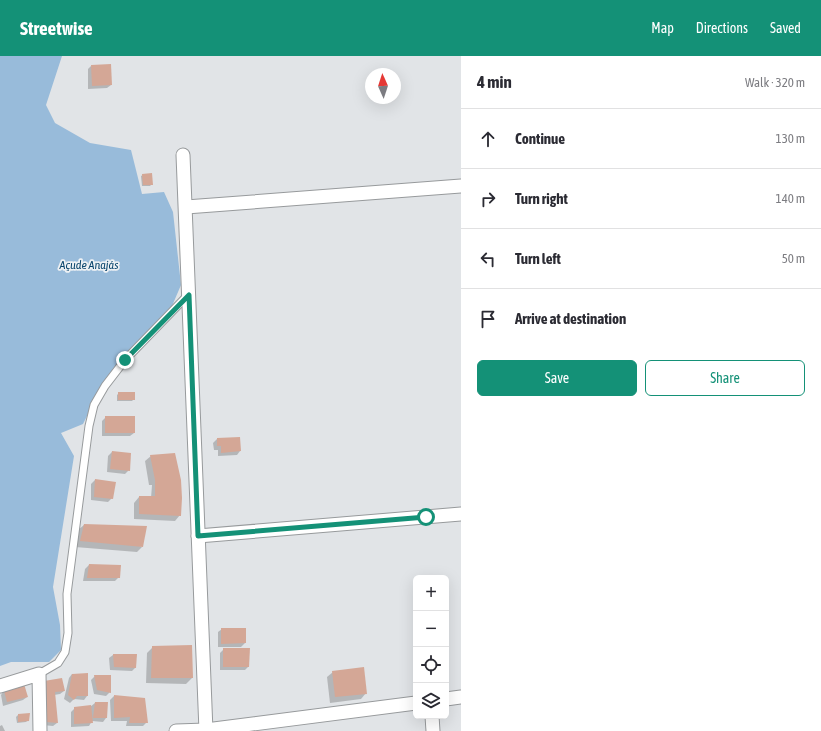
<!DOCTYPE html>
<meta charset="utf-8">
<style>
:root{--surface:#fff;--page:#f7f7f7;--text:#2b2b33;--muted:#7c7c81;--line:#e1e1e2;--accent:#149177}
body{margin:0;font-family:"Asap Condensed",sans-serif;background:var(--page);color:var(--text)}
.controls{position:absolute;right:12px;bottom:12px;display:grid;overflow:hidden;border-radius:6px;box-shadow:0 4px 16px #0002}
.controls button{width:36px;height:36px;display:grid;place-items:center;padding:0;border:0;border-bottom:1px solid var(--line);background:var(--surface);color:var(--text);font:20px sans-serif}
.compass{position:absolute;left:365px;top:12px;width:36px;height:36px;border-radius:50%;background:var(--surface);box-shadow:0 4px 16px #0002;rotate:357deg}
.stop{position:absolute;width:12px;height:12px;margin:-9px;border:3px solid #149177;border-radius:50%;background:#fff}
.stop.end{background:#149177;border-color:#fff;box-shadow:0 1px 4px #0008}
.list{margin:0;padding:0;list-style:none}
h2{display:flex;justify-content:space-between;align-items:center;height:52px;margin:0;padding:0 16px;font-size:17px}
h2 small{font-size:13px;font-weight:400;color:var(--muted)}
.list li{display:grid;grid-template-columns:26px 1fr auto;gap:12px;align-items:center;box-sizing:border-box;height:60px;padding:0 16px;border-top:1px solid var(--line)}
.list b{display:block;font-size:15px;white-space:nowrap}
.list em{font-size:13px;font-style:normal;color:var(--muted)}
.actions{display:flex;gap:8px;padding:12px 16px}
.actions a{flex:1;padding:9px 0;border:1px solid var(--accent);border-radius:6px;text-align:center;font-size:14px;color:var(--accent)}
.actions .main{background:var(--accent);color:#fff}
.icon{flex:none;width:22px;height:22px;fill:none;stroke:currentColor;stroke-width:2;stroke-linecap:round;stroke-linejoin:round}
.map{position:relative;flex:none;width:461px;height:675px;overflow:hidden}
header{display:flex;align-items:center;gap:24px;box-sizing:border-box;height:56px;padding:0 20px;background:var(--accent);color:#fff}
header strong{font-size:19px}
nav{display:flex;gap:22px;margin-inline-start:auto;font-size:14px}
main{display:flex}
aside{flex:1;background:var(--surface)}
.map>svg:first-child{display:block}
.water{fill:#98bbda}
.shadow{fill:#0003}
.building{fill:#d4a796}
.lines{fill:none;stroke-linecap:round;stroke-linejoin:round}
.lane-casing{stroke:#979a9c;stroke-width:9}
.street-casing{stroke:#979a9c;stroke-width:15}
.lane{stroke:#fff;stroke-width:7}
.street{stroke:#fff;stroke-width:13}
.route{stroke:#149177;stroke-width:5}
.labels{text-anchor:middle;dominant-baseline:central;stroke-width:3.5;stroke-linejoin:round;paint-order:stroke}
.water-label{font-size:12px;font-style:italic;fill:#08446c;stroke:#eef1f4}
</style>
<header>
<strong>Streetwise</strong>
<nav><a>Map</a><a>Directions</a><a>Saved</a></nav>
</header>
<main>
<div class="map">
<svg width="461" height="675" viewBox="0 0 461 675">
<rect width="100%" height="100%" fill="#e1e4e7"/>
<!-- water -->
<polygon class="water" points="0,0 62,0 46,49 55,67 90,87 131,94 142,138 164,136 173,156 181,229 169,257 95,344 83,368 61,377 74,400 53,531 60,569 61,594 49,606 11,606 0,610"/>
<!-- shadow -->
<g class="shadow">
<polygon points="91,10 111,29 107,32 88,33 88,13"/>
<polygon points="143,119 152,128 150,130 142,130 141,120"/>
<polygon points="119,337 134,343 132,345 117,345 117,339"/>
<polygon points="106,361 134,377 130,380 102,380 102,365"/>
<polygon points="239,382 240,395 237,399 218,400 218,394 214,394 213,387 217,383"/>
<polygon points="112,396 129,414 125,418 107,416 108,400"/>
<polygon points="151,400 180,459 175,465 134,463 134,447 139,441 151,442 152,429 149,429 145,405"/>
<polygon points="95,424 115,427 112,442 108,446 91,444 91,428"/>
<polygon points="84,469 142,491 137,496 75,491 78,474"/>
<polygon points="89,509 119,521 115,525 83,525 85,513"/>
<polygon points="222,573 245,587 241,591 218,591 218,576"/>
<polygon points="153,591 192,622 186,628 146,627 147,597"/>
<polygon points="224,593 248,611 245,614 220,614 220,597"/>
<polygon points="113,599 136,599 135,612 132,615 110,614 109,602"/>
<polygon points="333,616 366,637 361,643 330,647 327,621"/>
<polygon points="72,618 87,640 84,644 74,643 70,647 64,643 69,622"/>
<polygon points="95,620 110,636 106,640 94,638 91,624"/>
<polygon points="41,629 64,635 60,638 54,639 57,667 53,670 42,669"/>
<polygon points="4,635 27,641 23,644 3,650 1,639"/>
<polygon points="114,640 147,666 143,670 126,670 127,665 111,665 110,644"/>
<polygon points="95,647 106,662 103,666 92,665 89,670 71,671 71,656 75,652 90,651"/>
<polygon points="29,658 28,664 26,666 17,667 16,661 18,659"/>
<polygon points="2,669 5,675 0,675 0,670"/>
</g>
<!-- building -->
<g class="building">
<polygon points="111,8 112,29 92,30 91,9"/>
<polygon points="152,117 153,129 143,129 142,118"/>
<rect x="118" y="336" width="17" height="8"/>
<rect x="105" y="360" width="30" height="17"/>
<polygon points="240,381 241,395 221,397 221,390 217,390 217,382"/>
<polygon points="112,395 131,397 130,415 110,413"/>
<polygon points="175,397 181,424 182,442 181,460 139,458 139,440 155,440 155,424 150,399"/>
<polygon points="95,423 116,426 113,443 94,441"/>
<polygon points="84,468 147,470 143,491 80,485"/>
<polygon points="89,508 121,509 120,522 87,522"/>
<polygon points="221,572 246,572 246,587 221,588"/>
<polygon points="192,589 193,622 151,622 152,590"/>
<polygon points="223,592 250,592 249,611 223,611"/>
<polygon points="113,598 137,598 136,612 114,611"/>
<polygon points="364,611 367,638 335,641 332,615"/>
<polygon points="88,617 88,640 77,640 74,644 68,639 72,618"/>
<polygon points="94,619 111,619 111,637 97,634"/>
<polygon points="62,622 65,635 55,636 58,667 46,666 44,625"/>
<polygon points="24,628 28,641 7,646 4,635"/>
<polygon points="114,639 145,642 148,667 129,667 130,661 114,662"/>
<polygon points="95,646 108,646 107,662 93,662"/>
<polygon points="91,649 93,667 74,668 74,651"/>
<polygon points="30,657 29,665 18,666 18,658"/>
</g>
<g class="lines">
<!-- lane casing -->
<g class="lane-casing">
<polyline id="lane" points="39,618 58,607 65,596 68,577 67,538 89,370 94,349 105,330 125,304 188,239"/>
</g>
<!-- street casing -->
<g class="street-casing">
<g id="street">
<polyline points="183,99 206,675"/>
<polyline points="186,151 461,130"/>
<polyline points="198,480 461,458"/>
<polyline points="0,630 39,618 40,675"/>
<polyline points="446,643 461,641"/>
<polyline points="432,660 433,675"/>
<polyline points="176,675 206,674 416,647"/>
</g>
</g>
<!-- lane -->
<use href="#lane" class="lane"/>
<!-- street -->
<use href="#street" class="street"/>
</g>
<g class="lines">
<!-- route -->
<polyline class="route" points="125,304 189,239 198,480 426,461"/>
</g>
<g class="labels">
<!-- water labels -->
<g class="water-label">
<text x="89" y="209">Açude Anajás</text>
</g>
</g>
</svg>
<div class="controls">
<button>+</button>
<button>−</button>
<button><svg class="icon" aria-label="locate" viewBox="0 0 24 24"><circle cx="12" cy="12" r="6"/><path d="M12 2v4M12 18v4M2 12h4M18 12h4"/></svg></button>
<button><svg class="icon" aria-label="layers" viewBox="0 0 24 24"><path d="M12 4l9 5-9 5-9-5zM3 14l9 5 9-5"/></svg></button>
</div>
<svg class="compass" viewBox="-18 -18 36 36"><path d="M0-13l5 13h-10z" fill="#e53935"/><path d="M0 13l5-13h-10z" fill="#7c7c81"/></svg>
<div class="stop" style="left:426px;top:461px"></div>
<div class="stop end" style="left:125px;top:304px"></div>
</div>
<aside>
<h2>4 min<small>Walk · 320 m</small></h2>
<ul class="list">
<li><svg class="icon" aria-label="ahead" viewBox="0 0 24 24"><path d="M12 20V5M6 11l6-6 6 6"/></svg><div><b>Continue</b></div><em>130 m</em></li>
<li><svg class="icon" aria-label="right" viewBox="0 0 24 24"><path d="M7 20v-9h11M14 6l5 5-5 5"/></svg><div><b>Turn right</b></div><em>140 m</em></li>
<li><svg class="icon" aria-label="left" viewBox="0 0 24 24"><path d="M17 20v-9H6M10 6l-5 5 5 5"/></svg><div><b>Turn left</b></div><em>50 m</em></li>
<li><svg class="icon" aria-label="arrive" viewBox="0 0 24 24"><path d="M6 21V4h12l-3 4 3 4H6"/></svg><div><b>Arrive at destination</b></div></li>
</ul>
<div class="actions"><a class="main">Save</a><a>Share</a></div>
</aside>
</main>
